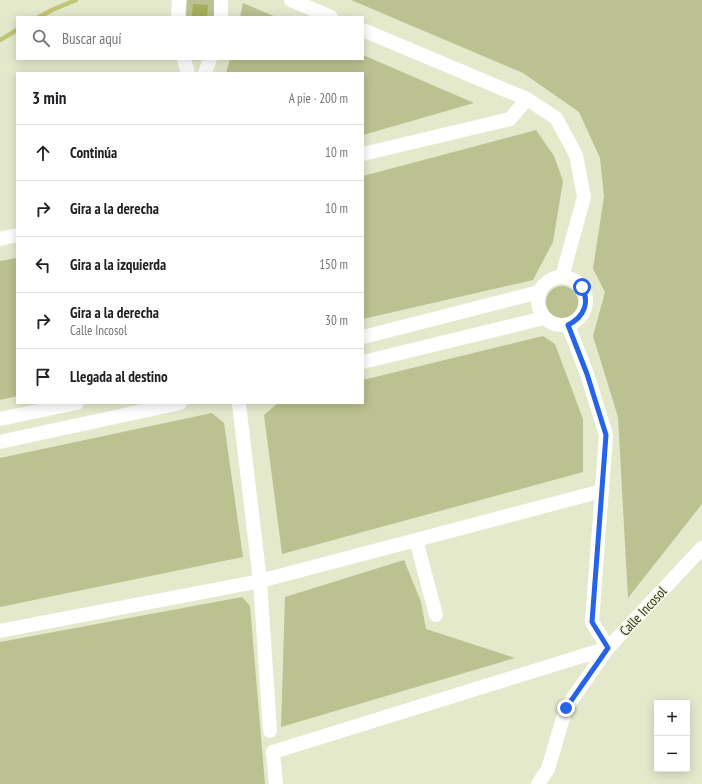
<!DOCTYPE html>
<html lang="es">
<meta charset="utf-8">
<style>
:root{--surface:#fff;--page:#f2f2f2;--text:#202124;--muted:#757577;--line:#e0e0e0}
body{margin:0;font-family:"PT Sans Narrow",sans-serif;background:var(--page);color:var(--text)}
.controls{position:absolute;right:12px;bottom:12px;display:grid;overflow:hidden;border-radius:0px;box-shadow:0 2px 10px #0003}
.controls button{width:36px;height:36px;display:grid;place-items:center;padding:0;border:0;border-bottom:1px solid var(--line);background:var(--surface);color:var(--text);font:20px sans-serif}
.stop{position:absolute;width:12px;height:12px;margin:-9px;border:3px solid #2563eb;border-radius:50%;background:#fff}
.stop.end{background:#2563eb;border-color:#fff;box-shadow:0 1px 4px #0008}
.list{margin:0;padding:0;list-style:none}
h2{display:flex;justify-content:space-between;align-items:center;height:52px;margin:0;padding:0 16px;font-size:17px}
h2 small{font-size:13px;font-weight:400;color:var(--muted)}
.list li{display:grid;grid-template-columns:26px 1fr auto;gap:12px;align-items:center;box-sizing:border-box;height:56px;padding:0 16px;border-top:1px solid var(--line)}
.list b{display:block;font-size:15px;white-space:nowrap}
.list p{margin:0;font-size:13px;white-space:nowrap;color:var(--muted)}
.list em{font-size:13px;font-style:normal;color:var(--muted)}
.icon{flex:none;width:22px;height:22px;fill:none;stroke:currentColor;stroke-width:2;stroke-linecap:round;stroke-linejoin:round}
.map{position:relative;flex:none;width:702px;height:784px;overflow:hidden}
.search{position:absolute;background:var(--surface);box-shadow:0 2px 10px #0003;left:16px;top:16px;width:348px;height:44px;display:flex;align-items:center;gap:10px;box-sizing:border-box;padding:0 14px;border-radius:0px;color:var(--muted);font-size:15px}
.panel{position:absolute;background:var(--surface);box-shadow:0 2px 10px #0003;left:16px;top:72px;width:348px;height:332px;border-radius:0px}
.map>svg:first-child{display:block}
.green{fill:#bcc191}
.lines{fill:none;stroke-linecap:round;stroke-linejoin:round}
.stream{stroke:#c0c673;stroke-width:4.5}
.building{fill:#a6ad59}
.street{stroke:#fff;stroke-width:14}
.route{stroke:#2563eb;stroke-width:5}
.labels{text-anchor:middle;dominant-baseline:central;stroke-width:3;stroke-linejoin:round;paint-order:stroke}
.street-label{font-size:14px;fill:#303126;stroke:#f2f6d9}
</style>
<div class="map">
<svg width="702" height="784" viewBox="0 0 702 784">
<rect width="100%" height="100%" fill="#e5e9cc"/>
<!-- green -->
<g class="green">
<polygon points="187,0 216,0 214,17 186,17"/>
<polygon points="351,0 702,0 702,504 628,598 618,417 593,336 605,292 593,269 604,196 600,158 579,112 523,73"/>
<polygon points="243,3 276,17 240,17"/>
<polygon points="363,55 474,103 363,135 363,73 226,73 230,59 363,59"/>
<polygon points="536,130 554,156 563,181 553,242 533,280 363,319 363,176"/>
<polygon points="17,258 17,396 0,400 0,261"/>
<circle cx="562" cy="302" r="16"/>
<polygon points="543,336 555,344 583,419 583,472 282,554 264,415 278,403 363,403 363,380"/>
<polygon points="212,413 224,423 243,557 0,607 0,458"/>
<polygon points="404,560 421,602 426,629 515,658 281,727 285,597"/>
<polygon points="242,597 250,606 265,784 0,784 0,642"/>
</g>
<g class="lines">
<!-- stream -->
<g class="stream">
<polyline points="39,17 52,10 76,0"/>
<polyline points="0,40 17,30"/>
</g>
</g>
<!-- building -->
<polygon class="building" points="193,4 208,5 207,17 192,17"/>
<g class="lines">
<!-- street -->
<g class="street">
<polyline points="291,0 331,17"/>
<polyline points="178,17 179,0"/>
<polyline points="221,17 221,0"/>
<polyline points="363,30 527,99 556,118 576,155 584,197 562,277"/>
<polyline points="184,59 188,73"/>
<polyline points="205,73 210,59"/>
<polyline points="363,154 510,119 527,99"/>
<polyline points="0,239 17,235"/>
<circle cx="562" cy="301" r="24"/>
<polyline points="363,337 539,292"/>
<polyline points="363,362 544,318"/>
<polyline points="239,404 260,581 270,731"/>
<polyline points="0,419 77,403"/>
<polyline points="0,442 180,403"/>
<polyline points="416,540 436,615"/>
<polyline points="0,631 260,581 602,491"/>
<polyline points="276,784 273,752 608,648 592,622 606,435 587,374 568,325"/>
<polyline points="538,784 548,769 566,708 608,648 702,548"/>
</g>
</g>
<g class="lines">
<!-- route -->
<path class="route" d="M 566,708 L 608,648 L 592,622 L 606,435 L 587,374 L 568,325 C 584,317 590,303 582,287"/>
</g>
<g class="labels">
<!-- street labels -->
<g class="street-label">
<text transform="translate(643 611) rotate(-47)">Calle Incosol</text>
</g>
</g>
</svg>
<div class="controls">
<button>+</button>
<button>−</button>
</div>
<div class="stop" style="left:582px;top:287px"></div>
<div class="stop end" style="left:566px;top:708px"></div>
<div class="search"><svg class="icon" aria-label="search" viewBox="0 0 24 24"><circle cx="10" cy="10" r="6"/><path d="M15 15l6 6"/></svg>Buscar aquí</div>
<section class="panel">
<h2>3 min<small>A pie · 200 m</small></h2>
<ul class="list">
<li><svg class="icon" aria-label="ahead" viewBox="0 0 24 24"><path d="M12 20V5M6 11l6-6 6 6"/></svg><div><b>Continúa</b></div><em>10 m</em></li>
<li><svg class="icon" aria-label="right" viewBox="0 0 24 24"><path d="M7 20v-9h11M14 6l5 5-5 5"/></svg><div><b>Gira a la derecha</b></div><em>10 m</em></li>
<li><svg class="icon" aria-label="left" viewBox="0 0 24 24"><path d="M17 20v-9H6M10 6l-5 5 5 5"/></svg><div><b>Gira a la izquierda</b></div><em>150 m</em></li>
<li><svg class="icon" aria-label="right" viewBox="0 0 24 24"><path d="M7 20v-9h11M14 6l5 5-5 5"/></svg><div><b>Gira a la derecha</b><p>Calle Incosol</p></div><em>30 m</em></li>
<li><svg class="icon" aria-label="arrive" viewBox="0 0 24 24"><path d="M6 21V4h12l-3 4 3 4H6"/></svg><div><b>Llegada al destino</b></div></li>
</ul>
</section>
</div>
